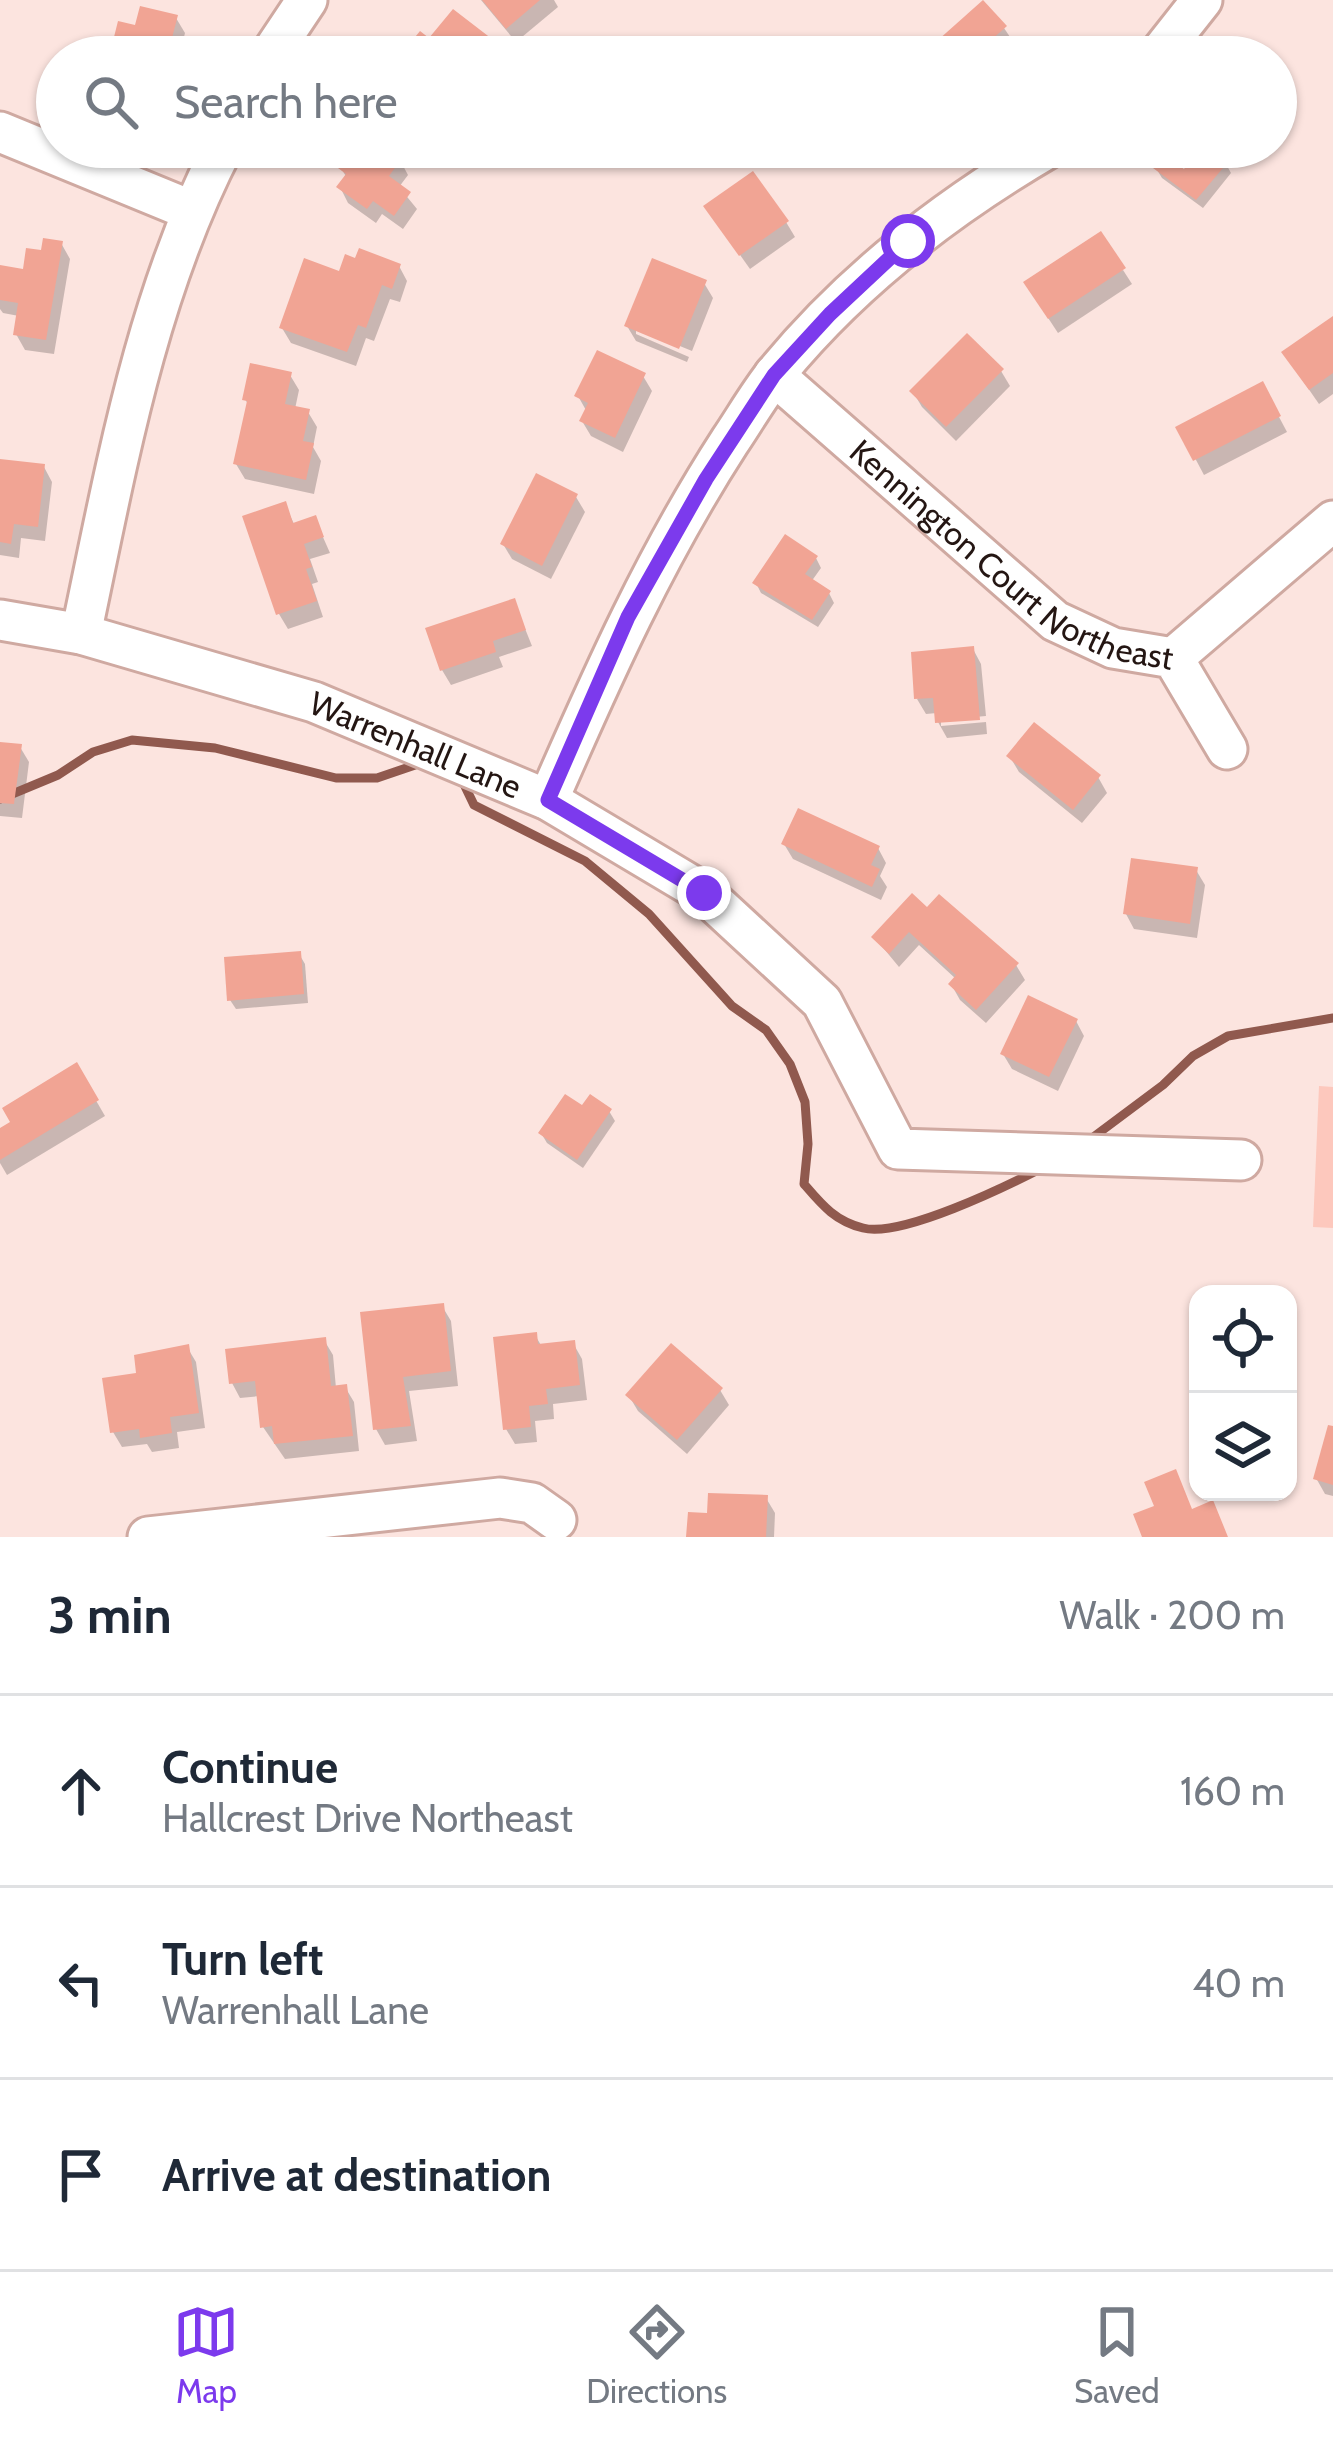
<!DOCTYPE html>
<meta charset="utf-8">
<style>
:root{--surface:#fff;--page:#f6f6f7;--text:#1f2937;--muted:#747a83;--line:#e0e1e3;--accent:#7c3aed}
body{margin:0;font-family:Cabin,sans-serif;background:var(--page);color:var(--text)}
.controls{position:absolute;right:36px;bottom:36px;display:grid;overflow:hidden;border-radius:24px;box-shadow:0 3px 9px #0004}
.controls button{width:108px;height:108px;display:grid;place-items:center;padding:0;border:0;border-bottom:3px solid var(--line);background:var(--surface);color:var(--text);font:60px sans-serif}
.stop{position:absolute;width:36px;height:36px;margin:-27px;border:9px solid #7c3aed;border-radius:50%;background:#fff}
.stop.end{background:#7c3aed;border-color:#fff;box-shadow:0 3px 12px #0008}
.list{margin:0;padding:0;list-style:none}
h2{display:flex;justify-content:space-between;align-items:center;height:156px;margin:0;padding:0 48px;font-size:51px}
h2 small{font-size:39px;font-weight:400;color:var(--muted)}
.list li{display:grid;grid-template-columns:78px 1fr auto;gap:36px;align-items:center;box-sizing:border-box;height:192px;padding:0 48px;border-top:3px solid var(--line)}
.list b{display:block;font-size:45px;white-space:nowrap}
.list p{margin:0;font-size:39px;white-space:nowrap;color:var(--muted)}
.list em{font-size:39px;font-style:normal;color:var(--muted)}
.icon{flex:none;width:66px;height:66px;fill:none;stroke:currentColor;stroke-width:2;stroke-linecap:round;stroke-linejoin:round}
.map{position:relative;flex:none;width:1333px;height:1537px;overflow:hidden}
.search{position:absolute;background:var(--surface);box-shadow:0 3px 9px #0004;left:36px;right:36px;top:36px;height:132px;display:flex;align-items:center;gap:30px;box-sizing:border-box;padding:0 42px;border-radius:66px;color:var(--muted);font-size:45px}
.sheet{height:732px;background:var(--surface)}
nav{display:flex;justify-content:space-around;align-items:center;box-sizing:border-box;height:168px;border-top:3px solid var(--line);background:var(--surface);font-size:33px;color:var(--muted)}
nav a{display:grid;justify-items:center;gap:6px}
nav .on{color:var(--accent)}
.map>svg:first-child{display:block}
.green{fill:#fdc8bd}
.shadow{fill:#0003}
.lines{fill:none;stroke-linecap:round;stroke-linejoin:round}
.stream{stroke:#90594e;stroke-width:9}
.building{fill:#f1a494}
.minor-casing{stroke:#cfa9a1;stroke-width:45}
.minor{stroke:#fff;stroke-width:39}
.route{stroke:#7c3aed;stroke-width:15}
.labels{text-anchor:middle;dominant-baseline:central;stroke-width:9;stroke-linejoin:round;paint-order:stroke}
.street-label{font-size:33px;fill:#241613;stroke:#fdf5f3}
</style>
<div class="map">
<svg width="1333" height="1537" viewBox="0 0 1333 1537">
<rect width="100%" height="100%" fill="#fce4df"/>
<!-- green -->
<polygon class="green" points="1319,1086 1333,1087 1333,1228 1313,1227"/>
<!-- shadow -->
<g class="shadow">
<polygon points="481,0 554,0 558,7 516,42"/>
<polygon points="176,18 185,33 179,57 112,57 137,29"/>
<polygon points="1004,28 1010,37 988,57 923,57"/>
<polygon points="490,41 498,57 403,57"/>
<polygon points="357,147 382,147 400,160 408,175 399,187 417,209 403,229 382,214 376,223 348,203 340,187 347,178 341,168"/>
<polygon points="848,147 889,147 859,165"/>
<polygon points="1212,164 1226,164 1231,173 1203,208 1162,178 1156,168 1185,173"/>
<polygon points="716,221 786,222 795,237 750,269"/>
<polygon points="61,243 70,259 54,354 25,350 16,334 19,316 3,313 0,309 0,268 25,272 44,253"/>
<polygon points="399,266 407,281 400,302 390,299 374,341 366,338 356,366 291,343 282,328 341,275"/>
<polygon points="1123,270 1132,284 1058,333 1035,298"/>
<polygon points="704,283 713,298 692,351 636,328 636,334 689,357 687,362 636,341 627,326"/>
<polygon points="1333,320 1333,394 1319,404 1294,368"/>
<polygon points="1001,371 1010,386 956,441 922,407 913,392"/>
<polygon points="290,375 299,390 295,409 308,412 317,427 313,447 321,461 314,494 245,479 236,464 249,406 245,399"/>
<polygon points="643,376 652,391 623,452 591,436 582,421 587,412 578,396"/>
<polygon points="1262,385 1287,432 1204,475 1179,428"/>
<polygon points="0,462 44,467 52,482 45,541 21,538 19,558 0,555"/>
<polygon points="576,497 585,512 551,579 512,559 503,544"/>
<polygon points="285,505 295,526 315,519 330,553 310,559 318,582 312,584 323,617 288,629 279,614"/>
<polygon points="816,558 821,568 811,582 829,593 834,603 818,627 761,593 756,583"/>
<polygon points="514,601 532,646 499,657 503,667 451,685 442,670"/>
<polygon points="973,649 981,664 986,716 941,720 941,726 986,722 987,734 947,738 938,722 937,713 926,714 917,699"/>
<polygon points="0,745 20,747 29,762 22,818 0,816"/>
<polygon points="1010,757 1098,777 1107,793 1082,823 1019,772"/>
<polygon points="784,844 878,848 886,863 880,876 887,887 881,900 793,859"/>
<polygon points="1196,870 1205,885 1197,938 1134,929 1126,914"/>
<polygon points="927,911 1016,965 1025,980 986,1023 960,1000 951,984 956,979 919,945 899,967 875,938"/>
<polygon points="299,954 305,964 308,1003 236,1009 230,1000"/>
<polygon points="1076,1021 1084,1036 1058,1091 1012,1069 1003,1054"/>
<polygon points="76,1066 105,1116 7,1175 0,1163 0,1132"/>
<polygon points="583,1110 609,1111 615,1121 583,1168 547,1143 541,1133"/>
<polygon points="442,1306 451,1321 458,1386 409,1391 417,1441 385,1445 376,1429 364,1314"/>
<polygon points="535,1335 542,1347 573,1343 582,1359 587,1400 553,1404 554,1419 535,1421 537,1442 515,1444 506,1429"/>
<polygon points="324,1340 333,1355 336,1388 345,1387 354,1402 359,1451 285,1459 263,1427 260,1396 240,1398 232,1383"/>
<polygon points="187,1347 196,1362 205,1428 177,1432 179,1448 152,1452 147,1444 122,1447 113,1432 140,1375"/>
<polygon points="720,1390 729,1405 687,1454 638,1411 629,1396"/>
<polygon points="1333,1429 1333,1496 1325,1494 1316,1478"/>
<polygon points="766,1498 775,1513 774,1537 689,1537 710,1516"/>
</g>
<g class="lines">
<!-- stream -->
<g class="stream">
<path d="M 461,778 L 474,805 L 585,861 L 649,914 L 732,1006 L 766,1030 L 790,1064 L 805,1102 L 808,1144 L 804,1184 C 822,1205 835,1221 863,1228 C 901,1238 1007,1186 1042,1168"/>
<polyline points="0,799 58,775 93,752 132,740 215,748 336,778 377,778 421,763"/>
<polyline points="1088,1141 1163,1085 1193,1056 1228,1036 1333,1018"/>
</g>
</g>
<!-- building -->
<g class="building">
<polygon points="482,0 540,0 506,29"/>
<polygon points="983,0 1007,26 972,57 919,57"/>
<polygon points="140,6 178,15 167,57 109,57 118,21 135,25"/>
<polygon points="453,9 492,39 478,57 399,57 420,31 429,38"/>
<polygon points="353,147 387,147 402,158 389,176 411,192 394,216 373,201 367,209 336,187 346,174 338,168"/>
<polygon points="1198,150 1212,160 1216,153 1228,162 1196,200 1153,168 1163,154 1184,169"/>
<polygon points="753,171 789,221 739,256 703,206"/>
<polygon points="1101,231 1126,268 1048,319 1023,282"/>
<polygon points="43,238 63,241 46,340 13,335 18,303 0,300 0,265 23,269 26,248 41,250"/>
<polygon points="359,248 401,264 392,289 382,285 366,328 358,325 347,352 279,328 304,258 339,271 345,254 355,258"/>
<polygon points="652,258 707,280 679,349 624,326"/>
<polygon points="1333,316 1333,373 1309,390 1281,352"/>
<polygon points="967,333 1004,369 946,427 909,391"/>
<polygon points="597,350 646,373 615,438 579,421 588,403 574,396"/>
<polygon points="250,363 292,372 285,404 310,409 303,441 314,443 306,480 233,464 247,401 242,400"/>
<polygon points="1263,381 1281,416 1193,461 1175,427"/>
<polygon points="0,459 45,464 38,527 14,524 11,544 0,542"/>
<polygon points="536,473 578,494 542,566 500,544"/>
<polygon points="286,501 293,523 316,515 324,537 304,544 312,567 306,569 317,601 276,615 242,516"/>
<polygon points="785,534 818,556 805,574 831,591 812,620 752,583"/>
<polygon points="515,598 526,630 493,641 496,652 440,671 425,628"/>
<polygon points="974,646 980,720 935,723 933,698 914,699 911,652"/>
<polygon points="1034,722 1101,775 1073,810 1006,756"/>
<polygon points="0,742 22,744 14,804 0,803"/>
<polygon points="798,808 880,846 871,865 880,869 872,887 781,844"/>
<polygon points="1131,858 1198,867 1190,924 1123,914"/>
<polygon points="912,893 927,907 939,894 1019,963 976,1010 948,984 956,975 909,932 889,954 871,937"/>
<polygon points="301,951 304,994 227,1001 224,957"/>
<polygon points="1028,995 1078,1019 1049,1077 1000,1054"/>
<polygon points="77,1062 99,1100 0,1160 0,1128 10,1122 2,1108"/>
<polygon points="565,1094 582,1105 590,1094 612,1109 577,1160 538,1133"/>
<polygon points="444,1303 451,1371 403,1377 411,1426 373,1430 360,1312"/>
<polygon points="537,1332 538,1344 575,1340 580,1385 546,1389 548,1404 529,1406 531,1427 503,1430 493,1337"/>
<polygon points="326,1337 331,1386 347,1384 353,1436 274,1444 272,1426 260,1428 255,1381 229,1384 225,1349"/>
<polygon points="671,1343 723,1388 677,1440 625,1395"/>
<polygon points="189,1344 199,1413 170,1417 172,1433 140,1438 139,1429 110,1433 102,1378 136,1373 134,1355"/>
<polygon points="1328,1425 1333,1426 1333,1485 1313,1479"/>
<polygon points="1176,1469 1192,1509 1213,1500 1228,1537 1142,1537 1133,1514 1154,1506 1144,1482"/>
<polygon points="708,1493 768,1495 766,1537 686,1537 688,1512 707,1513"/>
</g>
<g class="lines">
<!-- minor casing -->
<g class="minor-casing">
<g id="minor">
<polyline points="269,57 307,0"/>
<polyline points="1157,57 1202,0"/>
<polyline points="0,132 190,210"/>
<path id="s1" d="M 774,375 L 1055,621 L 1113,648 L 1173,658 L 1227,749"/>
<path id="s2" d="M 0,620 L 81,634 L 314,702 L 548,800 L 704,893 L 822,1002 L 898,1149 L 1241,1160"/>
<path d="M 81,634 C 116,469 145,298 223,147"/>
<polyline points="1173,658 1333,521"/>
<path d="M 548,800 C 603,674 655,557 730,441 C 745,419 759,394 776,373 C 852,280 947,207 1050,147"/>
<polyline points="148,1537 500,1498 532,1503 556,1520"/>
</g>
</g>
<!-- minor -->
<use href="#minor" class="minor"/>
</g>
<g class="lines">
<!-- route -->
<polyline class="route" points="704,893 548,800 628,617 706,479 774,375 830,314 908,241"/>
</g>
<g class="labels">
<!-- street labels -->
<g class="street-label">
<text stroke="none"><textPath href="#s1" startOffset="303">Kennington Court Northeast</textPath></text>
<text stroke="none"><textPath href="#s2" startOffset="435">Warrenhall Lane</textPath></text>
</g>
</g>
</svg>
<div class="controls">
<button><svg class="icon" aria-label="locate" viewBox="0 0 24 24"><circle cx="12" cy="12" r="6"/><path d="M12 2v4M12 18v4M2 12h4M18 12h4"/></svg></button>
<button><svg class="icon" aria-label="layers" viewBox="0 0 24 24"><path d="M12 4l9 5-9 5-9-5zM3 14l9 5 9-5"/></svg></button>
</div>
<div class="stop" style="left:908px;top:241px"></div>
<div class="stop end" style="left:704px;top:893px"></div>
<div class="search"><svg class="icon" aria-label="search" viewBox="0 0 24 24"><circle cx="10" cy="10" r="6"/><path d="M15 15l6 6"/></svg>Search here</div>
</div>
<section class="sheet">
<h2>3 min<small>Walk · 200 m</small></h2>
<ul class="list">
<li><svg class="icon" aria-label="ahead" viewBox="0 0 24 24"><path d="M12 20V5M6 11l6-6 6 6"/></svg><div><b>Continue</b><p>Hallcrest Drive Northeast</p></div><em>160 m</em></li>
<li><svg class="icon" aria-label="left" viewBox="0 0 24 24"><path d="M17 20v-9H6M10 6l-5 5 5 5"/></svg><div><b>Turn left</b><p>Warrenhall Lane</p></div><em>40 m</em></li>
<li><svg class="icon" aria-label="arrive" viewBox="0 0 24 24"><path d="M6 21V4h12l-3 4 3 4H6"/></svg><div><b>Arrive at destination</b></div></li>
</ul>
</section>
<nav>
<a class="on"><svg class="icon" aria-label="map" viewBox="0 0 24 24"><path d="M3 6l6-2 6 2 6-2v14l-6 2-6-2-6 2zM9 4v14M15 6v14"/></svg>Map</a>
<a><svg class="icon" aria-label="directions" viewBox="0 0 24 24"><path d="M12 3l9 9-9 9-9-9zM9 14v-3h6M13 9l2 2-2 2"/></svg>Directions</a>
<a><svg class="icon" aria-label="saved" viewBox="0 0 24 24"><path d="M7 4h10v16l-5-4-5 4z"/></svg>Saved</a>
</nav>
